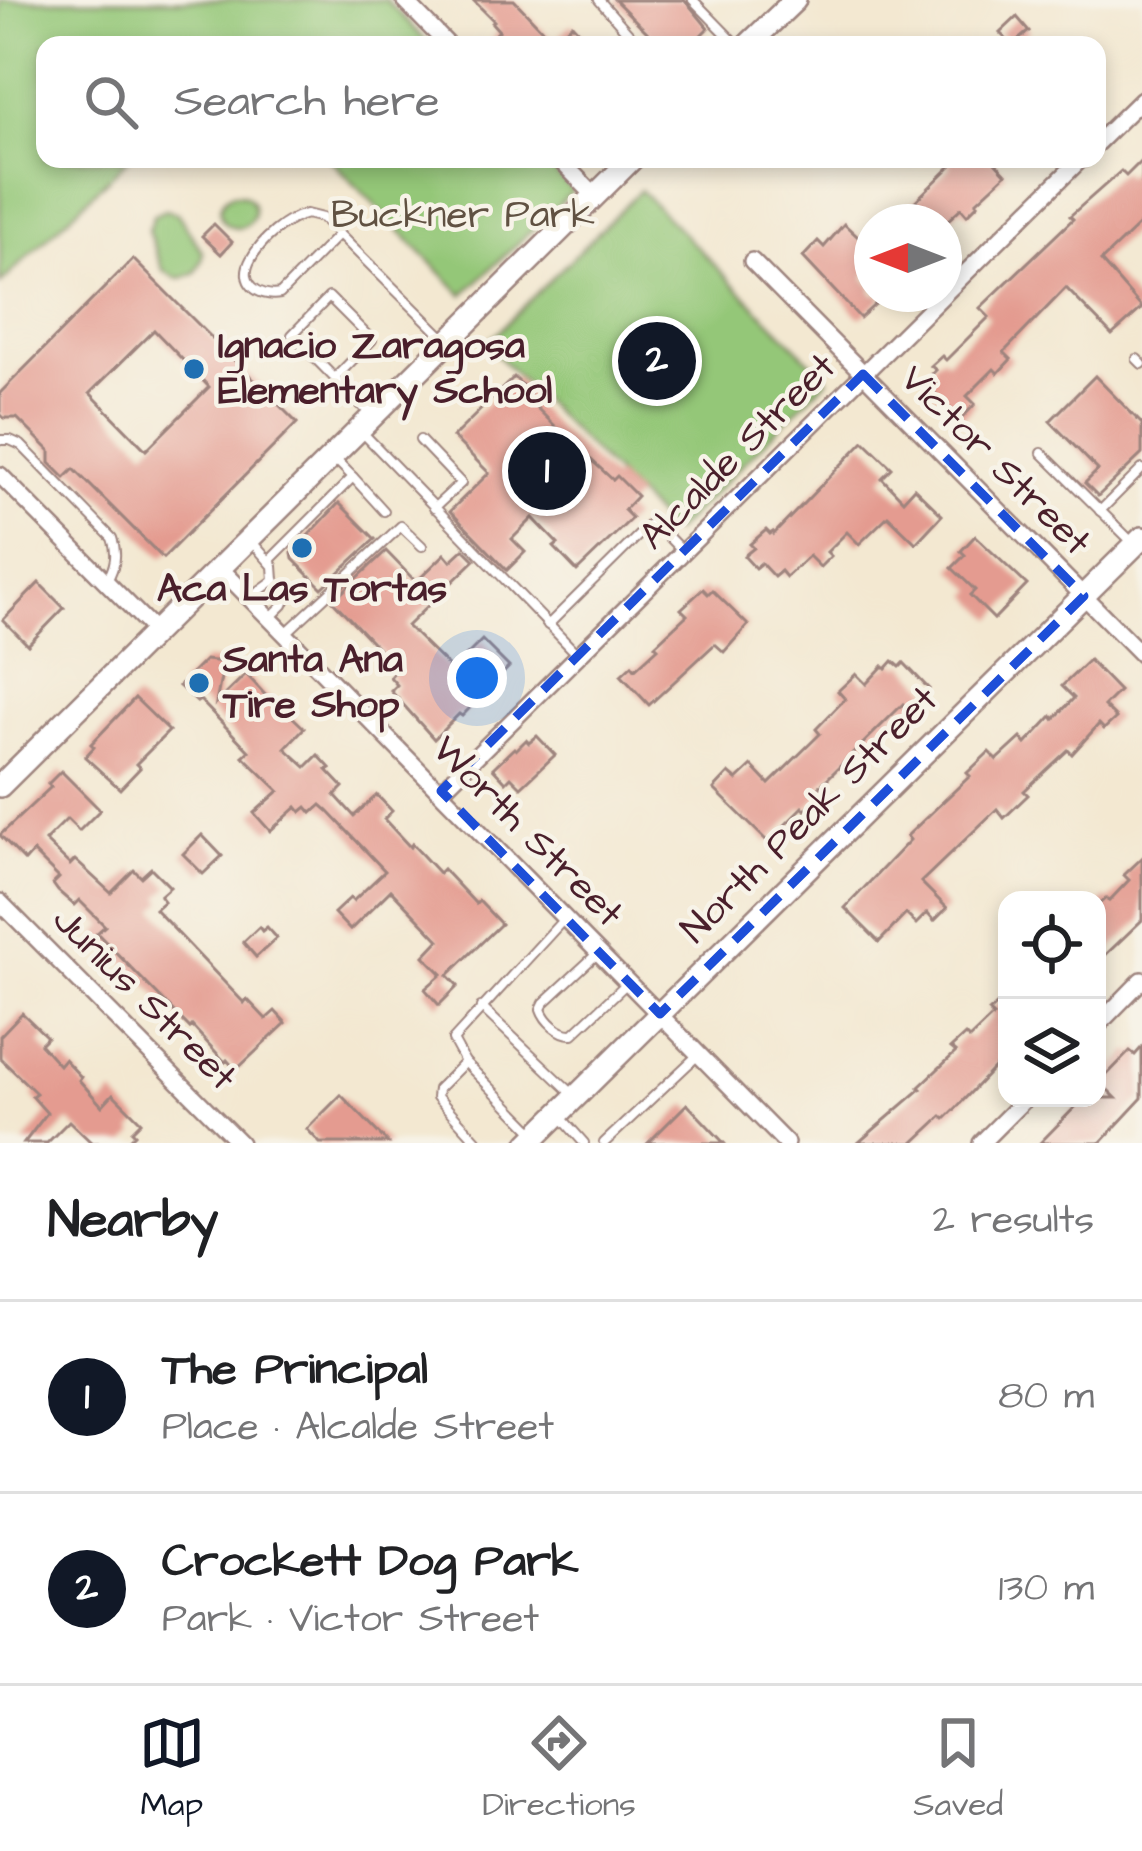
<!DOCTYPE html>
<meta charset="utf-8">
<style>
:root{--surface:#fff;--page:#f6f6f6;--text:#202124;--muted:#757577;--line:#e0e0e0;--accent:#111827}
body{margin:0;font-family:"Architects Daughter",sans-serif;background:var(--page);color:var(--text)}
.controls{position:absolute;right:36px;bottom:36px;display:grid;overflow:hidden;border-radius:24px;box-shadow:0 6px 18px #0003}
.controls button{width:108px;height:108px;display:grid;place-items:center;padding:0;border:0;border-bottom:3px solid var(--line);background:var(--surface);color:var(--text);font:60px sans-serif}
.compass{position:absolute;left:854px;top:204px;width:108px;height:108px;border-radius:50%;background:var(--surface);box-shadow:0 6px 18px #0003;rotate:270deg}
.you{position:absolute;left:477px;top:678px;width:42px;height:42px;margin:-30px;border:9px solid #fff;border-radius:50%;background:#1a73e8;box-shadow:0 0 0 18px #1a73e833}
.badge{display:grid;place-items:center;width:78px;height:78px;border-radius:50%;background:var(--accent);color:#fff;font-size:39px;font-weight:700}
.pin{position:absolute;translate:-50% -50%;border:6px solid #fff;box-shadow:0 3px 12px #0006}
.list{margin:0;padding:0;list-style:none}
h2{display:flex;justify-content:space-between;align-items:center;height:156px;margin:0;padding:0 48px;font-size:51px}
h2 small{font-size:39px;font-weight:400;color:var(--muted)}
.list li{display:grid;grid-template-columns:78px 1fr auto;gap:36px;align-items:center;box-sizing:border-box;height:192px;padding:0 48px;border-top:3px solid var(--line)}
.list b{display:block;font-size:45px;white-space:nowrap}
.list p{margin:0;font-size:39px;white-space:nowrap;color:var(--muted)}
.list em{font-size:39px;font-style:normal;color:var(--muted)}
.icon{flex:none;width:66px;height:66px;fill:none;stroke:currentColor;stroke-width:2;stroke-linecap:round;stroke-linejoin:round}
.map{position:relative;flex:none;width:1142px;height:1143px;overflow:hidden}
.search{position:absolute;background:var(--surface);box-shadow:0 6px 18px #0003;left:36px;right:36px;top:36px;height:132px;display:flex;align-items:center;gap:30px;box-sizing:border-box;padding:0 42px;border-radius:24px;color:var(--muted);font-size:45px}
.sheet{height:540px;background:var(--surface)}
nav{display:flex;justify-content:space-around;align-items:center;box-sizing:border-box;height:168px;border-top:3px solid var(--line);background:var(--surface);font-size:33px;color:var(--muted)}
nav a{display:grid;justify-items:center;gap:6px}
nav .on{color:var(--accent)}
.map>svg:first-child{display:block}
.green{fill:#94c778;stroke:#6f7352;stroke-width:3}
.building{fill:#e49b90;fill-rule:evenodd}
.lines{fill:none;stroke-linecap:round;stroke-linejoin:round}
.lane-casing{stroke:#9e847e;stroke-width:12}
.street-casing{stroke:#9e847e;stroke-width:20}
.secondary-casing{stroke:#9e847e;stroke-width:26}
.lane{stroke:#fff;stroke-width:8}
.street{stroke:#fff;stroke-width:15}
.secondary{stroke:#fff;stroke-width:21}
.marked{fill:none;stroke:#1d4ed8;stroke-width:9;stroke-dasharray:24 15;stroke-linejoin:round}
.poi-dot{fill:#1f6fb2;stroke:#f7f3e8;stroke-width:4.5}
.labels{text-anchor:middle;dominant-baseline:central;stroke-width:9;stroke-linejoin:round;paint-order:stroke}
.park-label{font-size:39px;fill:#605142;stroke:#f7f3e8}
.poi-label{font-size:39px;font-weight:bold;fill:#4a1f2b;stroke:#f7f3e8;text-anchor:start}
.street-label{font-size:39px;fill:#4a1f2b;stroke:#f7f3e8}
</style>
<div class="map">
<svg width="1142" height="1143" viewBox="0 0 1142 1143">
<rect width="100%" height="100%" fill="#f7f3e8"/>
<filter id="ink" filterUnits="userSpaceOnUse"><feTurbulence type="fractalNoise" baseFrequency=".00833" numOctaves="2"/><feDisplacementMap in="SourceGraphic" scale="24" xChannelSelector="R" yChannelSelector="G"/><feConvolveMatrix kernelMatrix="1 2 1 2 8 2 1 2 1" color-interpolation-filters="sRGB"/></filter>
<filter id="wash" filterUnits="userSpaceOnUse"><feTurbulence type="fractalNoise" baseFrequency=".004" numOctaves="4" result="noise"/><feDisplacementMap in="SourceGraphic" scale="48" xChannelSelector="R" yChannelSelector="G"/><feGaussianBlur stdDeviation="2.7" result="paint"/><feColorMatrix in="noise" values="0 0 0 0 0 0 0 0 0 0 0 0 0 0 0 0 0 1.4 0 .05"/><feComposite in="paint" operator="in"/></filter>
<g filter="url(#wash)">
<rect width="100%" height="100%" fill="#f3e8d1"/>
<!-- green -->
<g class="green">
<polygon points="0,0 386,0 430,45 45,45 45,159 128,159 0,284"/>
<polygon points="330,159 541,159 573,191 463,295"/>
<polygon points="640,190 828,379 673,533 486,344"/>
<circle cx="237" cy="211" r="17"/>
<polygon points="165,210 177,213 203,252 202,260 196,272 182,278 175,277 163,270 148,231 154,215"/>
</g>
<g id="blocks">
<!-- building -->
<g class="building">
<polygon points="473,0 514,0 553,41 572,24 591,45 499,45 492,38 499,31 492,23 494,21"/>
<polygon points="615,0 685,0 708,28 691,45 660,45"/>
<polygon points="1017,17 1029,31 1012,45 1000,33"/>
<polygon points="945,159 992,159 1006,174 976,202 978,204 967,215 961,208 946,222 894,222 951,166"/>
<polygon points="1142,160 1142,222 1101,261 1142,308 1112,335 1066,288 1004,352 1011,359 998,373 994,369 967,396 975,404 961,419 924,382 936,370 931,366 942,356 946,360 989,317 980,308 1073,219 1070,216 1121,171 1126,176"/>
<polygon points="214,224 232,242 221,254 202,236"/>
<polygon points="844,224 872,250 872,269 864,277 872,286 872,294 879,294 882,298 860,318 803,257 818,241 824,247"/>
<path d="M 133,259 L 297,423 L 163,558 L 74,469 L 65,478 L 50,463 L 50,451 L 17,418 L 4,418 L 0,414 L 0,393 ZM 154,330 L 209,387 L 146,450 L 90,393 Z"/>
<polygon points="1095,376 1142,424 1142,454 1098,496 1085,483 1098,470 1050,421"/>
<polygon points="514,377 530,393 526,397 560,431 613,480 617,476 637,496 624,510 632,518 577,571 554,547 558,544 533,518 512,539 525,552 507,570 450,511 489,473 453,437"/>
<polygon points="864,441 892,468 882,478 903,500 914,488 942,515 916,543 888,516 859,544 847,532 827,552 831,556 820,567 809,556 786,577 781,571 774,577 761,563 755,568 744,556 754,548 750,544 766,530 770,534 773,532 774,534"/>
<polygon points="339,503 375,539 322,588 293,559 292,553"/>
<polygon points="975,536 1027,585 994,619 970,595 975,590 952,568 965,555 961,551"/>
<polygon points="464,549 475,560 407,626 452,670 482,640 509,667 462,716 459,714 434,739 391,691 397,685 390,677 395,671 388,663 390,661 333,601 386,551 416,582 445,554 451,561"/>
<polygon points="39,583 64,608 28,645 3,620"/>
<polygon points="703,589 708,594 712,590 748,625 724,652 715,644 649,705 621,675 632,665 635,669 658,648 655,645 687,615 681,609"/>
<polygon points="205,660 224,662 216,703 246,674 279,710 282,707 304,728 285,748 306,767 318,755 330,768 327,770 343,787 335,795 354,816 377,795 392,811 384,819 410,847 412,844 439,873 443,869 476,904 479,901 501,924 448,975 458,986 439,1005 425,989 442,974 424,956 439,940 391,890 350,930 334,913 350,898 353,901 385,871 328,811 321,805 312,813 307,807 301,812 297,807 270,831 254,813 279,791 243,756 249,751 200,700 197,702 179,686"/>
<polygon points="1089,660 1119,691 1104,706 1116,718 1104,729 1099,724 1072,754 1068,750 1024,791 1028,795 1004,818 997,809 921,882 947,908 934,921 927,913 916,924 906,914 879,942 845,908 910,840 907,836 970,776 967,773 989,752 997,760 1021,738 1026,744 1052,716 1054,719 1074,698 1062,686"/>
<polygon points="893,661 900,667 904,663 929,689 907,710 903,704 820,786 825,790 805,810 803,807 768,842 714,789 729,773 737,780 752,766 769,784 820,734 816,729 845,699 838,691 856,674 866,684 883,666 886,669"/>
<polygon points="135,698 169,731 136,764 140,768 120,789 85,757 94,747 91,744"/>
<polygon points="537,736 555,755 521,787 511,777 506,782 493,768 514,748 516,750 526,740 529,743"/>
<polygon points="61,771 100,810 79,831 67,819 45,841 70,865 75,860 111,893 134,870 141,877 151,868 170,887 160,896 164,901 155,909 244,1003 247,999 266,1019 275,1011 286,1023 236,1070 227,1060 225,1062 192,1026 190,1028 97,933 105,926 79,900 74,905 58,891 53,884 59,878 33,852 25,861 0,835 51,787 48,784"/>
<polygon points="202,835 222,856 203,874 183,854"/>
<polygon points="1142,858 1142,920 1097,963 1097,906 1106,898 1109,901 1129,880 1124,875"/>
<polygon points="259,927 262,931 267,927 277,938 256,957 243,942"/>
<polygon points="1007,995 1007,1054 957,1107 945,1119 942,1116 913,1143 858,1143 921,1089 919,1087 956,1052 951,1048 965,1035 969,1039 993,1016 989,1012"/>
<polygon points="22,1013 47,1037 40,1044 59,1065 64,1059 81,1077 79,1080 102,1106 113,1094 141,1122 132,1131 135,1134 126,1143 92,1143 69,1121 47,1143 24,1143 47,1113 32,1096 36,1093 0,1058 0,1036"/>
<polygon points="1142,1047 1142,1098 1100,1143 1040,1143 1084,1098 1116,1098 1100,1082 1130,1051 1135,1055"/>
<polygon points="341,1095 388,1143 320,1143 307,1129"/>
<polygon points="687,1104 724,1143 648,1143"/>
</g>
</g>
</g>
<g filter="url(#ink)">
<use href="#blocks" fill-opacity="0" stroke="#9e847e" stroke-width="3"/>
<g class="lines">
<!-- lane casing -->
<g class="lane-casing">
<g id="lane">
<polyline points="599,0 639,45"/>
<polyline points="693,0 737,45"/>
<path d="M 306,214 L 322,218 L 339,234 L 280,294 C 258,298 238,282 251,259 C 261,240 286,219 306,214 Z"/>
<polyline points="339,234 445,339"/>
<polyline points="1137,359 1142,364"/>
<polyline points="335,378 372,340 329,297 292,335 371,415"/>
<polyline points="360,430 578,655"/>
<path d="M 0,440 L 10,440 L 21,445 L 112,538 C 118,554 115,566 107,581"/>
<polyline points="420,440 461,483 434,508"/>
<polyline points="1042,453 1134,544"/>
<polyline points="353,477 384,511"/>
<polyline points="1100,511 1142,469"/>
<polyline points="252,542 273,566 274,580"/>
<polyline points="269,561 353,477 333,457"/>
<polyline points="252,596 274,580 287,596 283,605 271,617"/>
<polyline points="548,625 653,521 682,551"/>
<polyline points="286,633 401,526 422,546"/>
<path d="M 599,952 L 544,1003 L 541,1009 C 545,1021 560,1035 573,1034 L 627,983"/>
<polyline points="481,1007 576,1097"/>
<polyline points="465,1062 438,1089 437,1097 479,1143"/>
<polyline points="559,1115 584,1143"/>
<polyline points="536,1134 465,1062 453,1040 564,919"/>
<polyline points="604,1143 699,1054"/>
</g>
</g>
<!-- street casing -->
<g class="street-casing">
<g id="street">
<polyline points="404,0 448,45"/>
<polyline points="1097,143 1142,99"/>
<polyline points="559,159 595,196"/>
<polyline points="752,261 1142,655"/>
<polyline points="0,475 155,631"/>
<polyline points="220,568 786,1143"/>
<polyline points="441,791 1081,159"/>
<polyline points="0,902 240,1143"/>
<polyline points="1097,1026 1142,980"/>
<polyline points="981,1143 1026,1098"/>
</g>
</g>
<!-- secondary casing -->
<g class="secondary-casing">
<g id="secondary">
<polyline points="748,45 795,0"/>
<polyline points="0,786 632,159"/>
<polyline points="529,1143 1142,538"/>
</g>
</g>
<!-- lane -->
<use href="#lane" class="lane"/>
<!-- street -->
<use href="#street" class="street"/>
<!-- secondary -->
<use href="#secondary" class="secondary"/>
</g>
</g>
<!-- marked area -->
<path class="marked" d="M 863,374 L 1084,596 L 660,1014 L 441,791 Z"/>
<!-- markers -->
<g class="poi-dot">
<circle cx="194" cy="369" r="12"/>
<circle cx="302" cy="548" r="12"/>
<circle cx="199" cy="683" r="12"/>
</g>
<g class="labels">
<!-- park labels -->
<g class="park-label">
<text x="463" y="216">Buckner Park</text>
</g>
<!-- poi labels -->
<g class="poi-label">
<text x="218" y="347">Ignacio Zaragosa<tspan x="218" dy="45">Elementary School</tspan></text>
<text x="302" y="590" text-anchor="middle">Aca Las Tortas</text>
<text x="223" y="661">Santa Ana<tspan x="223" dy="45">Tire Shop</tspan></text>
</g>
<!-- street labels -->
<g class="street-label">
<text transform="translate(738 452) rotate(-45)">Alcalde Street</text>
<text transform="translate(995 461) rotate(45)">Victor Street</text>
<text transform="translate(810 815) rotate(-45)">North Peak Street</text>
<text transform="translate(527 832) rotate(45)">Worth Street</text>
<text transform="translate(144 999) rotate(45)">Junius Street</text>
</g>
</g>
</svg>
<div class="controls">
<button><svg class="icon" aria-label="locate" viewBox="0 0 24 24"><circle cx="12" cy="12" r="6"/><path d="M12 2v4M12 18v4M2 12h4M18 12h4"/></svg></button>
<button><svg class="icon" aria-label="layers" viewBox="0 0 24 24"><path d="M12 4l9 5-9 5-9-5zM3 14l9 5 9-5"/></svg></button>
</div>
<svg class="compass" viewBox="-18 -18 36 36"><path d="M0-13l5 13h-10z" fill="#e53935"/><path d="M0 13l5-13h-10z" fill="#757577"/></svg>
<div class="you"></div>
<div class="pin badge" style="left:547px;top:471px">1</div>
<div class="pin badge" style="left:657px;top:361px">2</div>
<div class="search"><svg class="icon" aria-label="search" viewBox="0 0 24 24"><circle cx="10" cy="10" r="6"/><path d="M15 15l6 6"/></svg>Search here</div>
</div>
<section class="sheet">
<h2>Nearby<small>2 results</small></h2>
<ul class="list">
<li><span class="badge">1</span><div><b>The Principal</b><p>Place · Alcalde Street</p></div><em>80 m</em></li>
<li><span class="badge">2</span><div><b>Crockett Dog Park</b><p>Park · Victor Street</p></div><em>130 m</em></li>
</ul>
</section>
<nav>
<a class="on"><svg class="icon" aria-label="map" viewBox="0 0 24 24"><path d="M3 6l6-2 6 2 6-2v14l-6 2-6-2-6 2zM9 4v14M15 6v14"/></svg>Map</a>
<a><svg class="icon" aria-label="directions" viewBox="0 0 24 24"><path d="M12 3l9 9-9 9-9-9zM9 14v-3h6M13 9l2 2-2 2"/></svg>Directions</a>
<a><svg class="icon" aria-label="saved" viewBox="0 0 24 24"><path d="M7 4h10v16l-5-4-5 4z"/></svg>Saved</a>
</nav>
